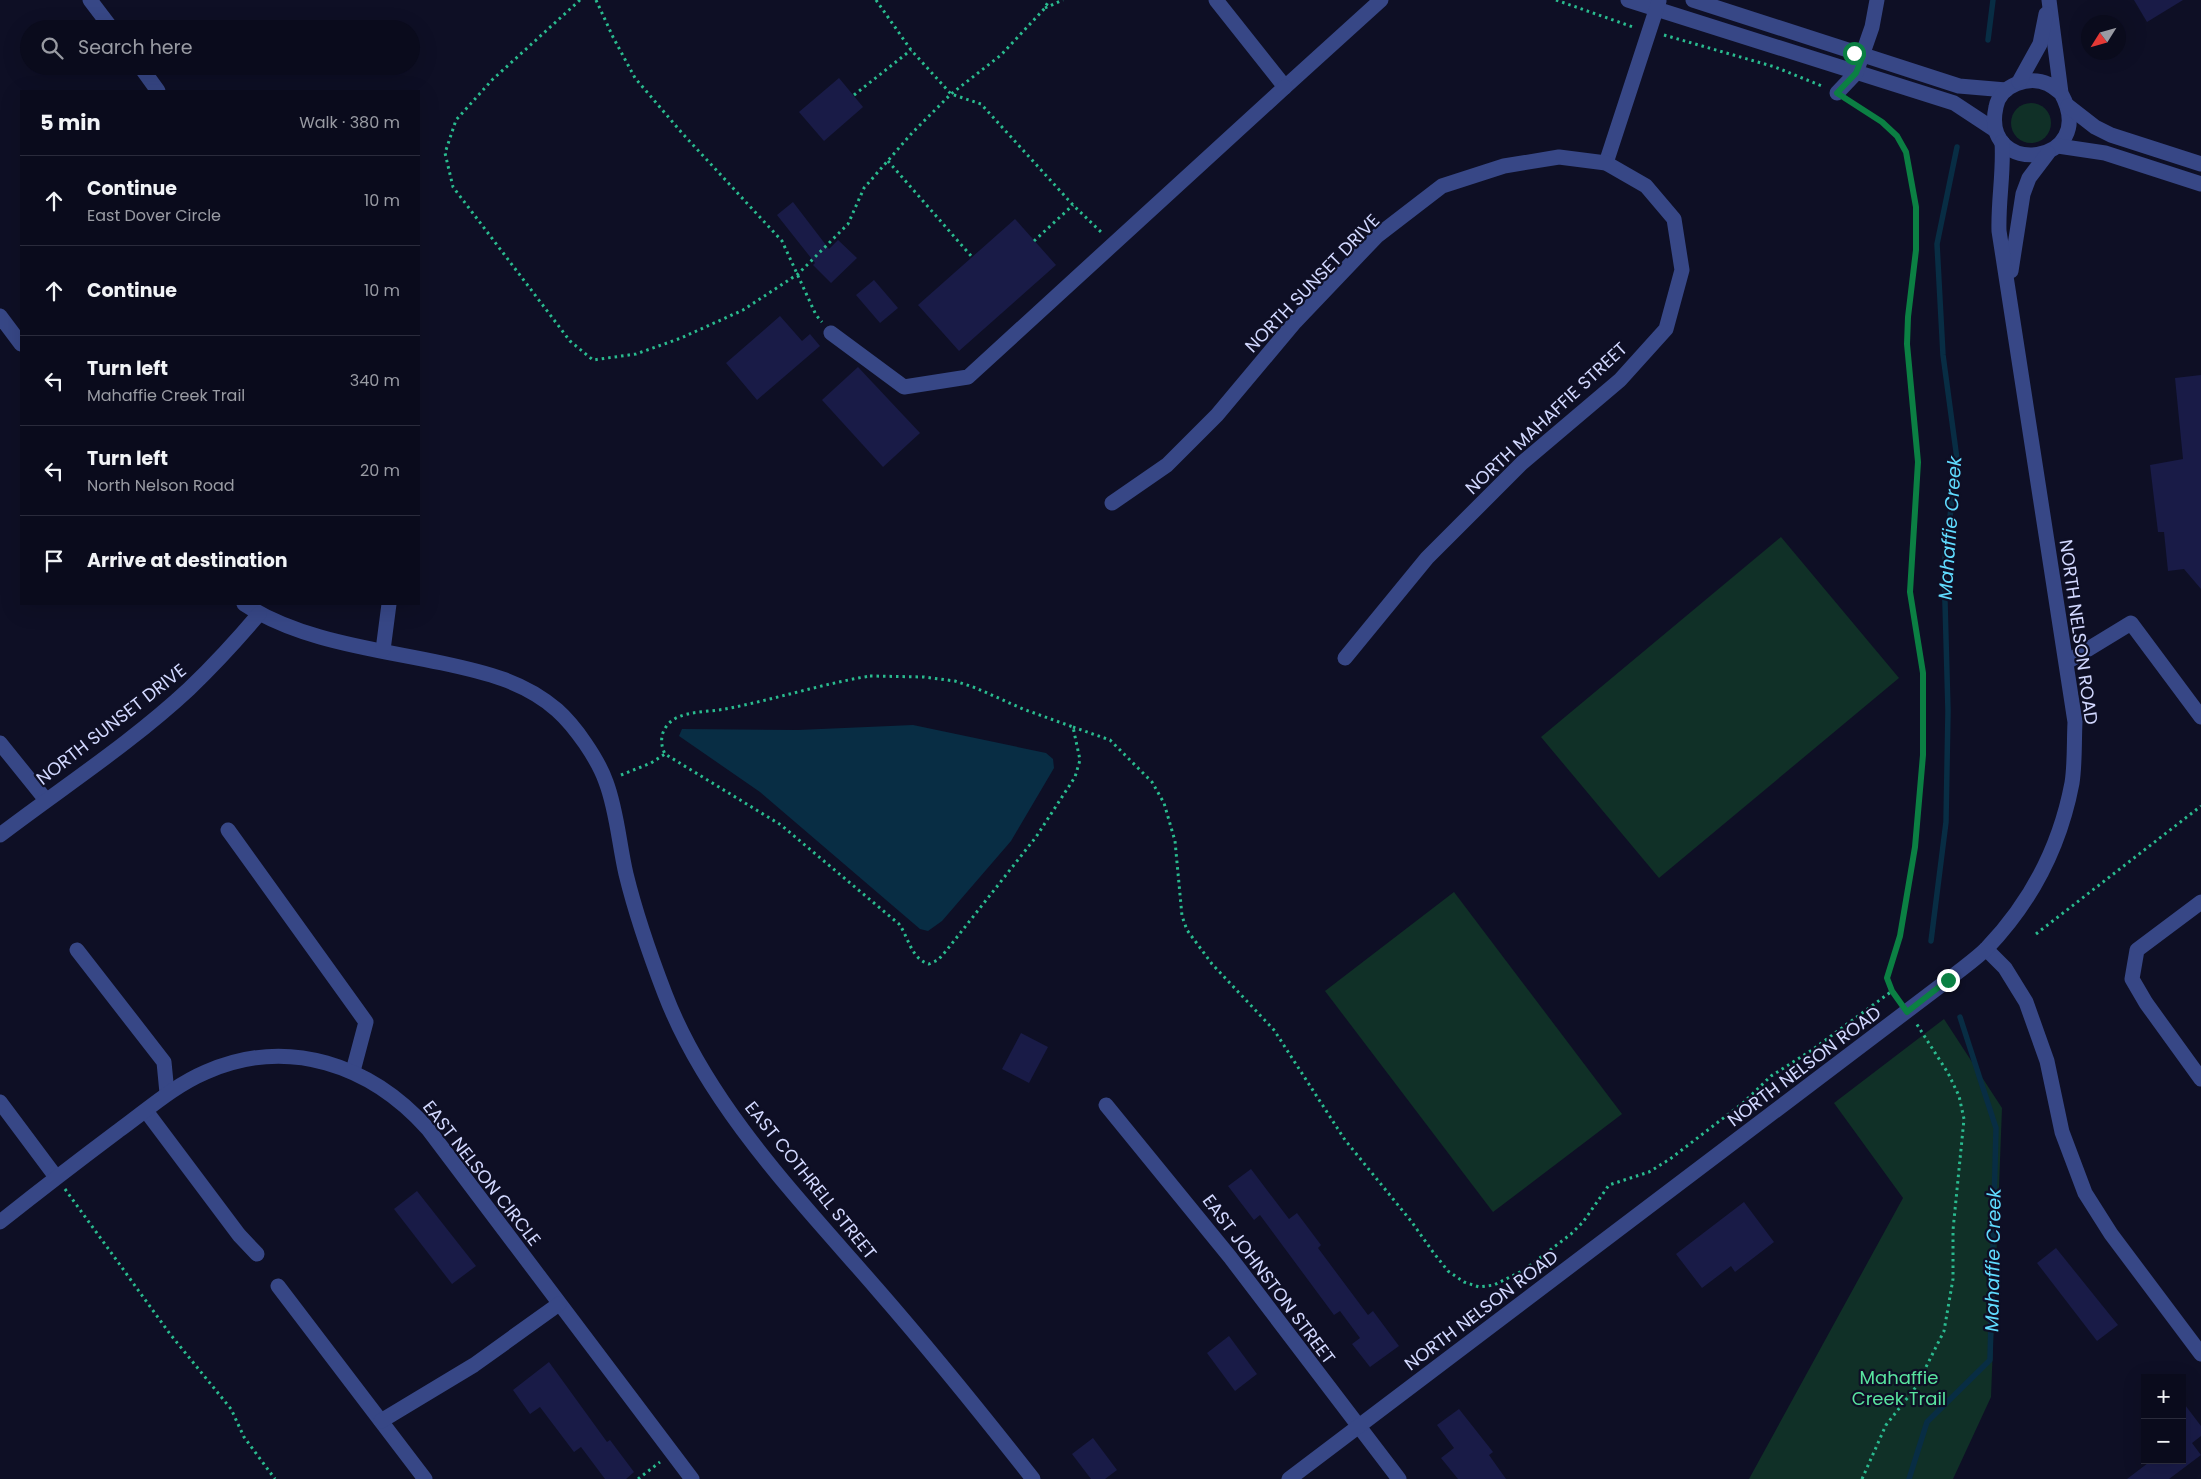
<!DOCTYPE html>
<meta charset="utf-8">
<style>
:root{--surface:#0a0b1c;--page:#181929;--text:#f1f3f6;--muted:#999ba3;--line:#2a2b3b}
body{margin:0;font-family:Poppins,sans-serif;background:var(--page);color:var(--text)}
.controls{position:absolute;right:15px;bottom:15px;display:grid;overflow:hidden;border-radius:0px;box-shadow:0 5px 20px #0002}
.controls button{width:45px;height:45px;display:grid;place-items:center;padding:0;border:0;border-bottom:1px solid var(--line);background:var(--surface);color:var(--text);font:25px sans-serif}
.compass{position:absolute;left:2081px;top:15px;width:45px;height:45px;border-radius:50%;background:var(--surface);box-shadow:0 5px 20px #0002;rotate:233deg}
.stop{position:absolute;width:15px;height:15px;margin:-11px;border:4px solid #0b8043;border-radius:50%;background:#fff}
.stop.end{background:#0b8043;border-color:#fff;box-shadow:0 1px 5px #0008}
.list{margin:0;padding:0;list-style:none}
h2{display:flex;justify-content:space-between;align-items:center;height:65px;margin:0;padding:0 20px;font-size:21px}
h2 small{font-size:16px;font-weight:400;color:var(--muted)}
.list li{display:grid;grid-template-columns:32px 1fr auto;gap:15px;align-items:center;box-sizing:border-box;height:90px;padding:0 20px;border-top:1px solid var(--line)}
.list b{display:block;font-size:19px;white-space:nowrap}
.list p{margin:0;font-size:16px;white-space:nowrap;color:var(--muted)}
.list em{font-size:16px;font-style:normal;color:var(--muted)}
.icon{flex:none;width:28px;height:28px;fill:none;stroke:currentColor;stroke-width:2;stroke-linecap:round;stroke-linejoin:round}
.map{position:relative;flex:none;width:2201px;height:1479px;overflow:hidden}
.search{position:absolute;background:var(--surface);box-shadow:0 5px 20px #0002;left:20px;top:20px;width:400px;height:55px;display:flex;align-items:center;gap:12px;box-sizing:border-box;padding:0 18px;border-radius:28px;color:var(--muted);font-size:19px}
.panel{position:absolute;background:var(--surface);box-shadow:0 5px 20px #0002;left:20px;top:90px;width:400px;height:515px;border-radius:0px}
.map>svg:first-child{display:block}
.green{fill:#103027}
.water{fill:#082d44}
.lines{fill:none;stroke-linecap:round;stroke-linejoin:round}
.stream{stroke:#082d44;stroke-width:5.5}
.building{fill:#191b47}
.path{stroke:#2abb8f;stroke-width:3;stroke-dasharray:2.5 4;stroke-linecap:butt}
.minor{stroke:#374786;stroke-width:15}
.route{stroke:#0b8043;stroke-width:6}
.labels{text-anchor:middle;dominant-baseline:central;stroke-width:4.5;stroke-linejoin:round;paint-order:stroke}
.street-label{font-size:18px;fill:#d2d8ff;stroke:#0e0f25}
.park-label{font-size:18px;fill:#59e49f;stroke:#0e0f25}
.water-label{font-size:19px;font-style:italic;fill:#60dcff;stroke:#0e0f25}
</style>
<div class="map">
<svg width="2201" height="1479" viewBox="0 0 2201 1479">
<rect width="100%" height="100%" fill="#0e0f25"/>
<!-- green -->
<g class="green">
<circle cx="2031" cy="123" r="20"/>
<polygon points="1781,537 1899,678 1659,878 1541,737"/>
<polygon points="1454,892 1622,1114 1493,1212 1325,991"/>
<polygon points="1944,1019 2002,1108 1991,1397 1953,1479 1749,1479 1903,1198 1834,1103"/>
</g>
<!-- water -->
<polygon class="water" points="913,725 1046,753 1053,759 1054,768 1011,841 942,921 928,931 920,929 760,792 679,736 682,729 798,730"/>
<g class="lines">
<!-- stream -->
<g class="stream">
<polyline points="1988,40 1993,0"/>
<polyline points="1931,941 1946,822 1948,711 1944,566 1957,459 1943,355 1937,244 1957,147"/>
<polyline points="1909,1479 1927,1422 1990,1360 1996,1128 1960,1017"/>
</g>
</g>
<!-- building -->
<g class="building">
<polygon points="2134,0 2183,0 2147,22"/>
<polygon points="839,78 863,107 824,141 799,112"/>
<polygon points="793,202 829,249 838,240 857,258 831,283 813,265 815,263 777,215"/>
<polygon points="1015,219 1056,265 959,351 918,305"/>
<polygon points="874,280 898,308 880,323 856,295"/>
<polygon points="780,316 802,341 810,334 820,346 757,400 726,363"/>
<polygon points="858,367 920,433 883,467 822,400"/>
<polygon points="2201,375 2201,589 2184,569 2168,571 2164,532 2158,532 2150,465 2183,459 2175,378"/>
<polygon points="1021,1033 1048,1047 1029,1083 1002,1069"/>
<polygon points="1251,1169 1289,1219 1297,1213 1321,1245 1318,1248 1368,1315 1373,1311 1399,1346 1370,1367 1352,1344 1360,1338 1340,1311 1334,1315 1260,1215 1254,1220 1228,1186"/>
<polygon points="417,1191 476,1266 452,1284 394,1209"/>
<polygon points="1744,1202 1774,1242 1735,1272 1731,1266 1702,1288 1676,1254"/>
<polygon points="2056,1248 2118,1325 2097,1341 2037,1263"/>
<polygon points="1229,1336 1257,1374 1235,1391 1207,1353"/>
<polygon points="549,1362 607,1442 610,1440 634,1472 626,1479 605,1479 581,1447 574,1452 540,1407 530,1414 513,1390"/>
<polygon points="2182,1401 2201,1426 2201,1436 2192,1443 2201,1455 2169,1479 2127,1479 2152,1460 2182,1460"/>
<polygon points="1459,1409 1493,1452 1489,1455 1506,1479 1458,1479 1441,1458 1454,1448 1437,1425"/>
<polygon points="1093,1438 1117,1470 1105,1479 1091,1479 1072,1454"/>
</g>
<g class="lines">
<!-- path -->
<g class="path">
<polyline points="580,0 492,80 456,120 445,153 453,187 570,341 593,360 636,354 681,338 743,310 798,274 848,224 864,188 912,133 951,94 1001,55 1045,8 1049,0"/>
<polyline points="596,0 613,37 635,78 682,133 782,241 816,315 822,322"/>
<polyline points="876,0 911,50 951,94 981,104 1073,205 1102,233"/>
<polyline points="1556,0 1633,27"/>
<polyline points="1045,8 1063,0"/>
<polyline points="1664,35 1775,67 1822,86"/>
<polyline points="854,95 911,50"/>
<polyline points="1851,102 1882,122 1897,136 1906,152 1916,207 1916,249 1908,317 1907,344 1918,462 1910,592 1923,673 1923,755 1915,847 1900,936 1887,978 1897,998"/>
<polyline points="888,161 972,257"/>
<polyline points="1034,241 1073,205"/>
<path d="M 870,676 L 924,677 L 955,681 L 976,688 L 1023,709 L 1073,727 L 1080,760 L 1075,777 L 1036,837 L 946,951 L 938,960 L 929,964 C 911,959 909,938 899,924 L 781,825 L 665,754 C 658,740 662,726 676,718 C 690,711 709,712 725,709 C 773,700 821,684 870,676 Z"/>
<polyline points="1073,727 1110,740 1152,782 1164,803 1175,841 1182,916 1187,930 1212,964 1274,1030 1345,1140 1411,1221 1433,1252 1448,1271 1464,1282 1479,1287 1494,1285 1524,1270 1571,1234 1583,1222 1609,1185 1649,1172 1670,1159 1743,1103 1771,1076 1812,1050 1892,991"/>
<polyline points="621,775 651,763 665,754"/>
<polyline points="2036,934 2201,806"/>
<polyline points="65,1189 170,1334 231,1409 244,1437 275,1479"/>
<polyline points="638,1479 660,1462"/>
<polyline points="1862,1479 1886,1425 1916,1387 1944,1331 1953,1279 1953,1230 1964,1119 1959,1096 1948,1073 1916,1023"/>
</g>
<!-- minor -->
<g class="minor">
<polyline points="90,0 112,29"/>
<polyline points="1216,0 1285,87 1381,0"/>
<polyline points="1628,0 1954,103 1995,130"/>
<polyline points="1693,0 1959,86 2006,90"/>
<path d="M 2049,0 L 2061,93 C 2101,166 1980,179 1996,107 C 2000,85 2029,75 2048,84 C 2052,86 2057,90 2061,93"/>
<polyline points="140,66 158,91"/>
<polyline points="2019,82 2040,44 2046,14"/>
<polyline points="1837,93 1856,73 1872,27 1877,0"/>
<polyline points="2068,106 2095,127 2111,135 2201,164"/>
<polyline points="2058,146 2105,153 2201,184"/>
<polyline points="1606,163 1659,1"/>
<polyline points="2011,271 2023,194 2029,178 2048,153"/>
<polyline points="0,316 21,344"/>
<polyline points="831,333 904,387 968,377 1285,87"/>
<polyline points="1112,503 1167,465 1217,415 1295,322 1377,236 1442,186 1504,166 1559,157 1606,163 1646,186 1674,219 1682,270 1666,329 1620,380 1522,463 1427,558 1345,658"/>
<path d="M 244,604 C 301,641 376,649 442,663 C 484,672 524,681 557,710 C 575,726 598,759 606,782 C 617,811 619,844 626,874 C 636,915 650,955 665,994 C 708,1106 800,1200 877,1289 C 931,1351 982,1414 1033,1479"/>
<polyline points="383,650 389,604"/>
<polyline points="2067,662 2131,623 2201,717"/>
<polyline points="0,743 46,800"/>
<polyline points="228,830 366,1022 353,1071"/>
<path d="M 0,835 C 63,787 131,743 189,689 C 214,665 237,640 259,614"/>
<polyline points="2201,902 2137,950 2132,979 2146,1003 2201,1079"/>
<polyline points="1986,949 2005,968 2026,1002 2047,1061 2062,1132 2085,1193 2111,1234 2201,1354"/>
<polyline points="77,950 164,1062 167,1093"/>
<polyline points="0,1102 56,1177"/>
<polyline points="1106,1105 1230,1257 1399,1479"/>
<polyline points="146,1111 239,1235 257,1254"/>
<path d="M 0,1222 C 39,1191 78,1161 118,1131 C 146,1111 173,1086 206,1072 C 288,1036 371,1065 428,1129 L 692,1479"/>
<polyline points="278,1286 425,1479"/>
<polyline points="381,1421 474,1365 559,1304"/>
<path d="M 1289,1479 L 1948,980 C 1961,969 1975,960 1987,948 C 2031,902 2060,846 2072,783 C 2075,764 2074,742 2075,722 L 1999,231 C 1998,201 2004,172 2002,142"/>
</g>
</g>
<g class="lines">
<!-- route -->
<polyline class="route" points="1854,53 1863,55 1856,73 1837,93 1882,122 1897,136 1906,152 1916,207 1916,250 1908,317 1907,344 1918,462 1910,592 1923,673 1923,755 1915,847 1900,936 1887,978 1892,991 1907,1012 1948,980"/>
</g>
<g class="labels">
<!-- street labels -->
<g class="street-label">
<text transform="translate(1312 283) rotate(-46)">NORTH SUNSET DRIVE</text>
<text transform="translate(1546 418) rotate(-43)">NORTH MAHAFFIE STREET</text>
<text transform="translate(2079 632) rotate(82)">NORTH NELSON ROAD</text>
<text transform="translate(111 724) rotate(-38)">NORTH SUNSET DRIVE</text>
<text transform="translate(1804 1066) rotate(-37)">NORTH NELSON ROAD</text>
<text transform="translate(482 1173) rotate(52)">EAST NELSON CIRCLE</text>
<text transform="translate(811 1180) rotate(51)">EAST COTHRELL STREET</text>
<text transform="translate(1269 1279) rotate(53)">EAST JOHNSTON STREET</text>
<text transform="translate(1481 1310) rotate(-37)">NORTH NELSON ROAD</text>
</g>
<!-- park labels -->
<g class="park-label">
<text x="1899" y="1377">Mahaffie<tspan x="1899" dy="21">Creek Trail</tspan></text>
</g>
<!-- water labels -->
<g class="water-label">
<text transform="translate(1950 528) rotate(-86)">Mahaffie Creek</text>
<text transform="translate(1993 1260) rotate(-89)">Mahaffie Creek</text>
</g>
</g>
</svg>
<div class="controls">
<button>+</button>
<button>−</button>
</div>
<svg class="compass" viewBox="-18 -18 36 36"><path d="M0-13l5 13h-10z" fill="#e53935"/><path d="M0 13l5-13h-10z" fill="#999ba3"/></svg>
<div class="stop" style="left:1854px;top:53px"></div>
<div class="stop end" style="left:1948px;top:980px"></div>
<div class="search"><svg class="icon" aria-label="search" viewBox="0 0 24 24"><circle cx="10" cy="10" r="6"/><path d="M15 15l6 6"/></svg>Search here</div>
<section class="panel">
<h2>5 min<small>Walk · 380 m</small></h2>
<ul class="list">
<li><svg class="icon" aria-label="ahead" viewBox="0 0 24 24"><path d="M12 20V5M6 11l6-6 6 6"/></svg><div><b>Continue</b><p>East Dover Circle</p></div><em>10 m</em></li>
<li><svg class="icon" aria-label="ahead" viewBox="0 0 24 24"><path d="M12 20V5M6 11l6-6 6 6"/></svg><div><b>Continue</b></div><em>10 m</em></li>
<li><svg class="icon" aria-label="left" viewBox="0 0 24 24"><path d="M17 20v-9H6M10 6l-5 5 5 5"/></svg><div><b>Turn left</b><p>Mahaffie Creek Trail</p></div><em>340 m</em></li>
<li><svg class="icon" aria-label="left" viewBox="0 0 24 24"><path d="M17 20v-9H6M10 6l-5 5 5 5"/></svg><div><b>Turn left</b><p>North Nelson Road</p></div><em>20 m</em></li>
<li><svg class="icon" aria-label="arrive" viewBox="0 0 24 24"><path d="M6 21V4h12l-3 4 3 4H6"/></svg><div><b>Arrive at destination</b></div></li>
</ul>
</section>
</div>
